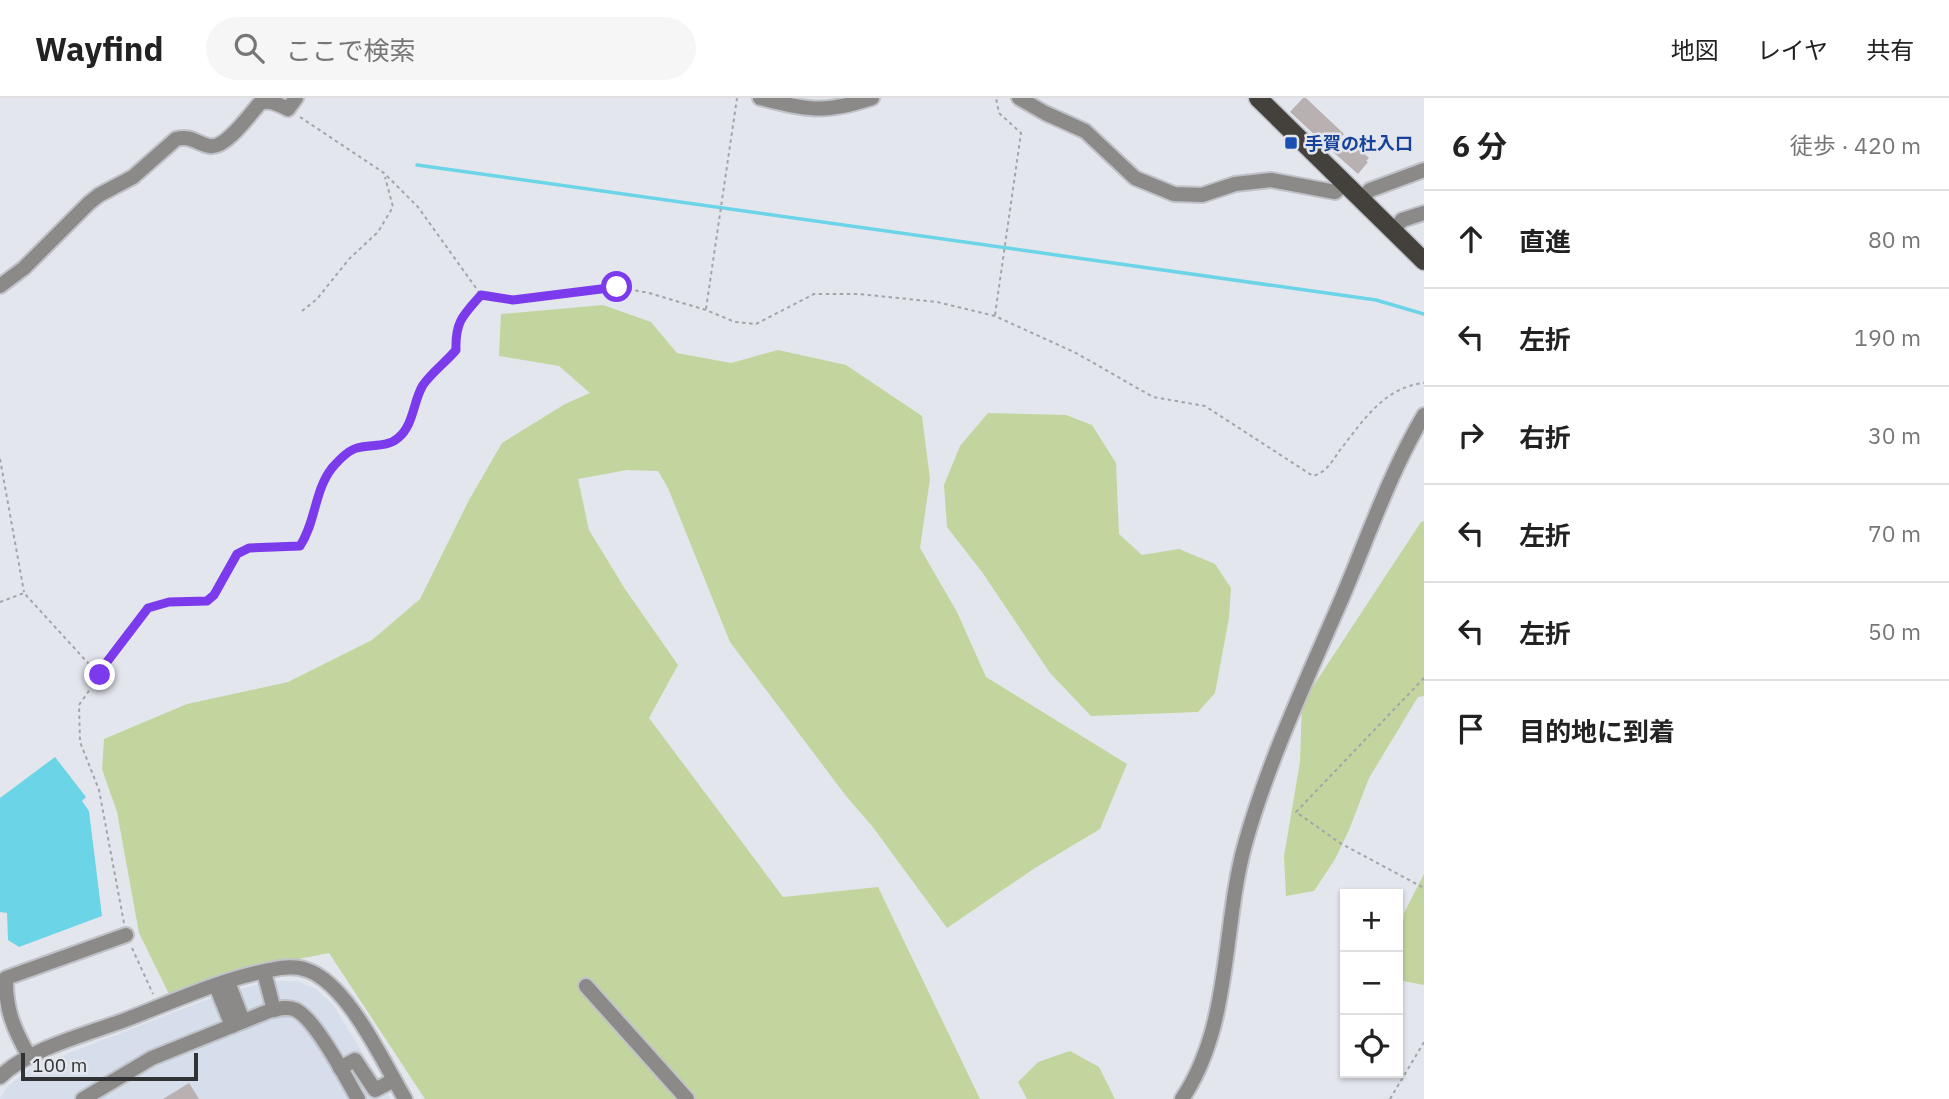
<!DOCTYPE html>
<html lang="ja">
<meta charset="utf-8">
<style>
:root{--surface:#fff;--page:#f6f6f6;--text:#222;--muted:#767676;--line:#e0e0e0}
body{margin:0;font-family:"IBM Plex Sans","Noto Sans JP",sans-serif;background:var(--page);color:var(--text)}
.controls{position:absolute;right:21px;bottom:21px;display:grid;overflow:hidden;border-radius:0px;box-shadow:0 2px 5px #0004}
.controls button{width:63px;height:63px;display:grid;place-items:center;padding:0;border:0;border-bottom:2px solid var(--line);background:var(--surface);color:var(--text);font:35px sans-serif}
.scale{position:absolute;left:21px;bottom:18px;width:177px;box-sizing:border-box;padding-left:7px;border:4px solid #303234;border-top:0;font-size:19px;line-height:24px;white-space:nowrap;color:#303234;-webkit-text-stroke:5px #e3e6ed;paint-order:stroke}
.stop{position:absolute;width:21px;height:21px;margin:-16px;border:5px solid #7c3aed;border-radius:50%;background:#fff}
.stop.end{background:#7c3aed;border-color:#fff;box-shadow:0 2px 7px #0008}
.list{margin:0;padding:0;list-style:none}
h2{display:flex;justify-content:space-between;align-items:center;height:91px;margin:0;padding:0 28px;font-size:30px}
h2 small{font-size:23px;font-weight:400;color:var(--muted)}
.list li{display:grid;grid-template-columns:46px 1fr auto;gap:21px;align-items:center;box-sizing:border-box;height:98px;padding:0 28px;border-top:2px solid var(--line)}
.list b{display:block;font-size:26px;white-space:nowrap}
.list em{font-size:23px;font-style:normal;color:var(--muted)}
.icon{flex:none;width:38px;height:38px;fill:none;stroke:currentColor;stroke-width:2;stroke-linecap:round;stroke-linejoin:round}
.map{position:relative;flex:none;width:1424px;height:1001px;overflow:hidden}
header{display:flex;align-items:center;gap:42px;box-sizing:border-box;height:98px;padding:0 35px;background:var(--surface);border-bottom:2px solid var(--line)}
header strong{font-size:33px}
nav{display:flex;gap:38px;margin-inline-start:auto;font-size:24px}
.search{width:490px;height:63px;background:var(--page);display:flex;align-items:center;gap:18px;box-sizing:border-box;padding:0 24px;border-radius:38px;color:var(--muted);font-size:26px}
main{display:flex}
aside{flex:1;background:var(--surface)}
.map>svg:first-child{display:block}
.built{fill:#d6ddeb}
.green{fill:#c3d59e}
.water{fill:#6bd5e7}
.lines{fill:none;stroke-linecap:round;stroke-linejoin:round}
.stream{stroke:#6bd5e7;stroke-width:3.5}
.building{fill:#b9b0b2}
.minor-casing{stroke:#bfc2c8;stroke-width:18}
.major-casing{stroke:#bfc2c8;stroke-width:21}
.path{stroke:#a2a5aa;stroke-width:2;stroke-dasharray:3.5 3.5;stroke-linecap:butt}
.minor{stroke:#8c8a88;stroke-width:14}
.major{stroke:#44413d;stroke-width:18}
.route{stroke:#7c3aed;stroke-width:9}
.transit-dot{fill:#1a4fb4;stroke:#e3e6ed;stroke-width:2.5}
.labels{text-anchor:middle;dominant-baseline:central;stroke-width:5;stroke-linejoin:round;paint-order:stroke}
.transit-label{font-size:18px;font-weight:bold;fill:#164399;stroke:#e3e6ed;text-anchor:start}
</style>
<header>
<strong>Wayfind</strong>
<div class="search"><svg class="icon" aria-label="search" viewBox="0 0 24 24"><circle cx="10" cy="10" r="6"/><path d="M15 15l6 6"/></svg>ここで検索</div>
<nav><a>地図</a><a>レイヤ</a><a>共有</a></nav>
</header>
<main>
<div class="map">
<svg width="1424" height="1001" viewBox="0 0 1424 1001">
<rect width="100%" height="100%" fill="#e3e6ed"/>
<!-- built -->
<polygon class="built" points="270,883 297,883 316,891 333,907 391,1001 0,1001 8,988 31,970 216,898"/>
<!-- green -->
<g class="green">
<polygon points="603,207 651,224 677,255 731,265 778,252 846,267 922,318 930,381 920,450 957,514 986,579 1127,666 1100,731 1035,770 947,830 872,728 846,698 730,544 668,390 658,373 627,372 578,381 589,432 625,491 678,567 649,620 783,799 878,789 980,1001 425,1001 329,855 258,869 170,898 139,835 117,714 102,671 104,641 187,606 288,584 372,542 420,501 469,402 502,345 565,306 590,295 559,268 499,258 501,216"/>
<polygon points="988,315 1066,317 1092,327 1116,365 1119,436 1142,457 1179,451 1215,466 1231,490 1229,520 1215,595 1198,614 1091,618 1050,575 982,474 947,429 944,387 960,348"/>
<polygon points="1424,423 1424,598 1418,599 1369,680 1349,732 1335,761 1314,793 1286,798 1284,758 1300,664 1302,605 1421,424"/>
<polygon points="1424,776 1424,887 1398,882 1398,877 1404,815"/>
<polygon points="1070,953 1099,969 1115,1001 1027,1001 1018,984 1038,964"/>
</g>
<!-- water -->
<polygon class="water" points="55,659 86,699 82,703 89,713 102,818 19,849 8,842 7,815 0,814 0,700"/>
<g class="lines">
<!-- stream -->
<polyline class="stream" points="417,67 1376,202 1424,216"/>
</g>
<!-- building -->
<g class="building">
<polygon points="1303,0 1306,0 1344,36 1335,46 1333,44 1328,49 1290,14"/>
<polygon points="1345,38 1369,60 1366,63 1368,64 1358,76 1332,53"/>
<polygon points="189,985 199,1001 163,1001"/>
</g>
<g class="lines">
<!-- minor casing -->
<g class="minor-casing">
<g id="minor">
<path d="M 760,0 C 808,12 823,16 872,0"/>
<polyline points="1019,0 1045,15 1085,33 1135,80 1174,96 1202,97 1235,86 1271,82 1335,94 1345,85"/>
<polyline points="1361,101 1370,92 1424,72"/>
<polyline points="1394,132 1402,122 1424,115"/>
<path d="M 0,188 L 24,170 L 89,105 L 99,97 L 133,79 L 176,41 C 191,37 196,45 209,48 C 225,52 250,16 260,5 C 270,1 279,7 288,11 L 296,0"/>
<polyline points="264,874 274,912"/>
<polyline points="228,884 243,923"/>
<polyline points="216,888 232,928"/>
<polyline points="586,888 687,1001"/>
<path d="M 29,958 C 14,932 5,911 6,880 L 126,837"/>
<polyline points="340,970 355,962 375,992 394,982"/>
<path d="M 0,979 C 28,951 87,936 125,922 C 172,904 221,881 270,872 C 282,869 296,868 307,872 C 348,886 383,964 405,1001"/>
<path d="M 83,1001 L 152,960 L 269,913 C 278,911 287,908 296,912 C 316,922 346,980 358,1001"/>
<path d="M 1182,1001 C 1232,927 1222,829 1245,746 C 1269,661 1307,581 1342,500 C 1368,439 1390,374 1424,317"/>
</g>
</g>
<!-- major casing -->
<g class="major-casing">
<polyline id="major" points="1258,0 1424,163"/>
</g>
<!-- path -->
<g class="path">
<path d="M 300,19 L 384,75 L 418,109 L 481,197 L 513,202 L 617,189 L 649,195 L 706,212 L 735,224 L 756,226 L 814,196 L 859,196 L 937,204 L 995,218 L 1076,255 L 1153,299 L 1205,308 L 1313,378 C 1327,374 1332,363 1340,352 C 1363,323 1384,289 1424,285"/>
<polyline points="706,211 737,0"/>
<polyline points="302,213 317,201 349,161 378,134 393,109 385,79"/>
<polyline points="995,217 1021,35 999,15 996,0"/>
<polyline points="0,361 24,494"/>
<polyline points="0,504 24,495 98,576"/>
<polyline points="1424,580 1296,714 1340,745 1424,790"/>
<path d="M 124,825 L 99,692 L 80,644 L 79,607 L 100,577 L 103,569 L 148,510 L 169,504 L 207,503 L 214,497 L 237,456 L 249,450 L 300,448 C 316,424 314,393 332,370 C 338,363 349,352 357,350 C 370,346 387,350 398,340 C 414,327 413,303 423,287 C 432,274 446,264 456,252 L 455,232 L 480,197"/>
<polyline points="132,850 153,896"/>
<polyline points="1390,1001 1424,944"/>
</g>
<!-- minor -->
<use href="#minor" class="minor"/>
<!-- major -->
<use href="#major" class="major"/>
</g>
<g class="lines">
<!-- route -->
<path class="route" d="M 100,577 L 103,569 L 148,510 L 169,504 L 207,503 L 214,497 L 237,456 L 249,450 L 300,448 C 316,424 314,393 332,370 C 338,363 349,352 357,350 C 370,346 387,350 398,340 C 414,327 413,303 423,287 C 432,274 446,264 456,252 C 455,224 463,217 481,197 L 513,202 L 617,189"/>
</g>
<!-- markers -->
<rect class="transit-dot" x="1284" y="38" width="14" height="14" rx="3.5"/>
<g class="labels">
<!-- transit labels -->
<g class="transit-label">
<text x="1305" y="45">手賀の杜入口</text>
</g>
</g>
</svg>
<div class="controls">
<button>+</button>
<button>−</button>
<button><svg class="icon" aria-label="locate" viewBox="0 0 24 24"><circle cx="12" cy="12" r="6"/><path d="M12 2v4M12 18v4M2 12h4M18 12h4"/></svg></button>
</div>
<div class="scale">100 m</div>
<div class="stop" style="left:617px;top:189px"></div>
<div class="stop end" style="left:100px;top:577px"></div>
</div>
<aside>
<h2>6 分<small>徒歩 · 420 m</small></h2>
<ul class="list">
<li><svg class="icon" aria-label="ahead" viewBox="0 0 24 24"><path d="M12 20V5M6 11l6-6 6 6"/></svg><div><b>直進</b></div><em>80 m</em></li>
<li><svg class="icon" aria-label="left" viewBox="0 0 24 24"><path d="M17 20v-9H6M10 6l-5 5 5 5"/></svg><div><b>左折</b></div><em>190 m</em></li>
<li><svg class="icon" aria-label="right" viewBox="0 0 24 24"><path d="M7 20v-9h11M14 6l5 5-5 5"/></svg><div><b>右折</b></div><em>30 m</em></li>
<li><svg class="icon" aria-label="left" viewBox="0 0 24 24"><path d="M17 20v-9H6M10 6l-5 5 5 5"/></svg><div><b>左折</b></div><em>70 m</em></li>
<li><svg class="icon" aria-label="left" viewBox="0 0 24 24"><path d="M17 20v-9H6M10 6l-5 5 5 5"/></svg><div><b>左折</b></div><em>50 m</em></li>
<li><svg class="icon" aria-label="arrive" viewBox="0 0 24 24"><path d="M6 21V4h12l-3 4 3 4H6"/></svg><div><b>目的地に到着</b></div></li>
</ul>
</aside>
</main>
